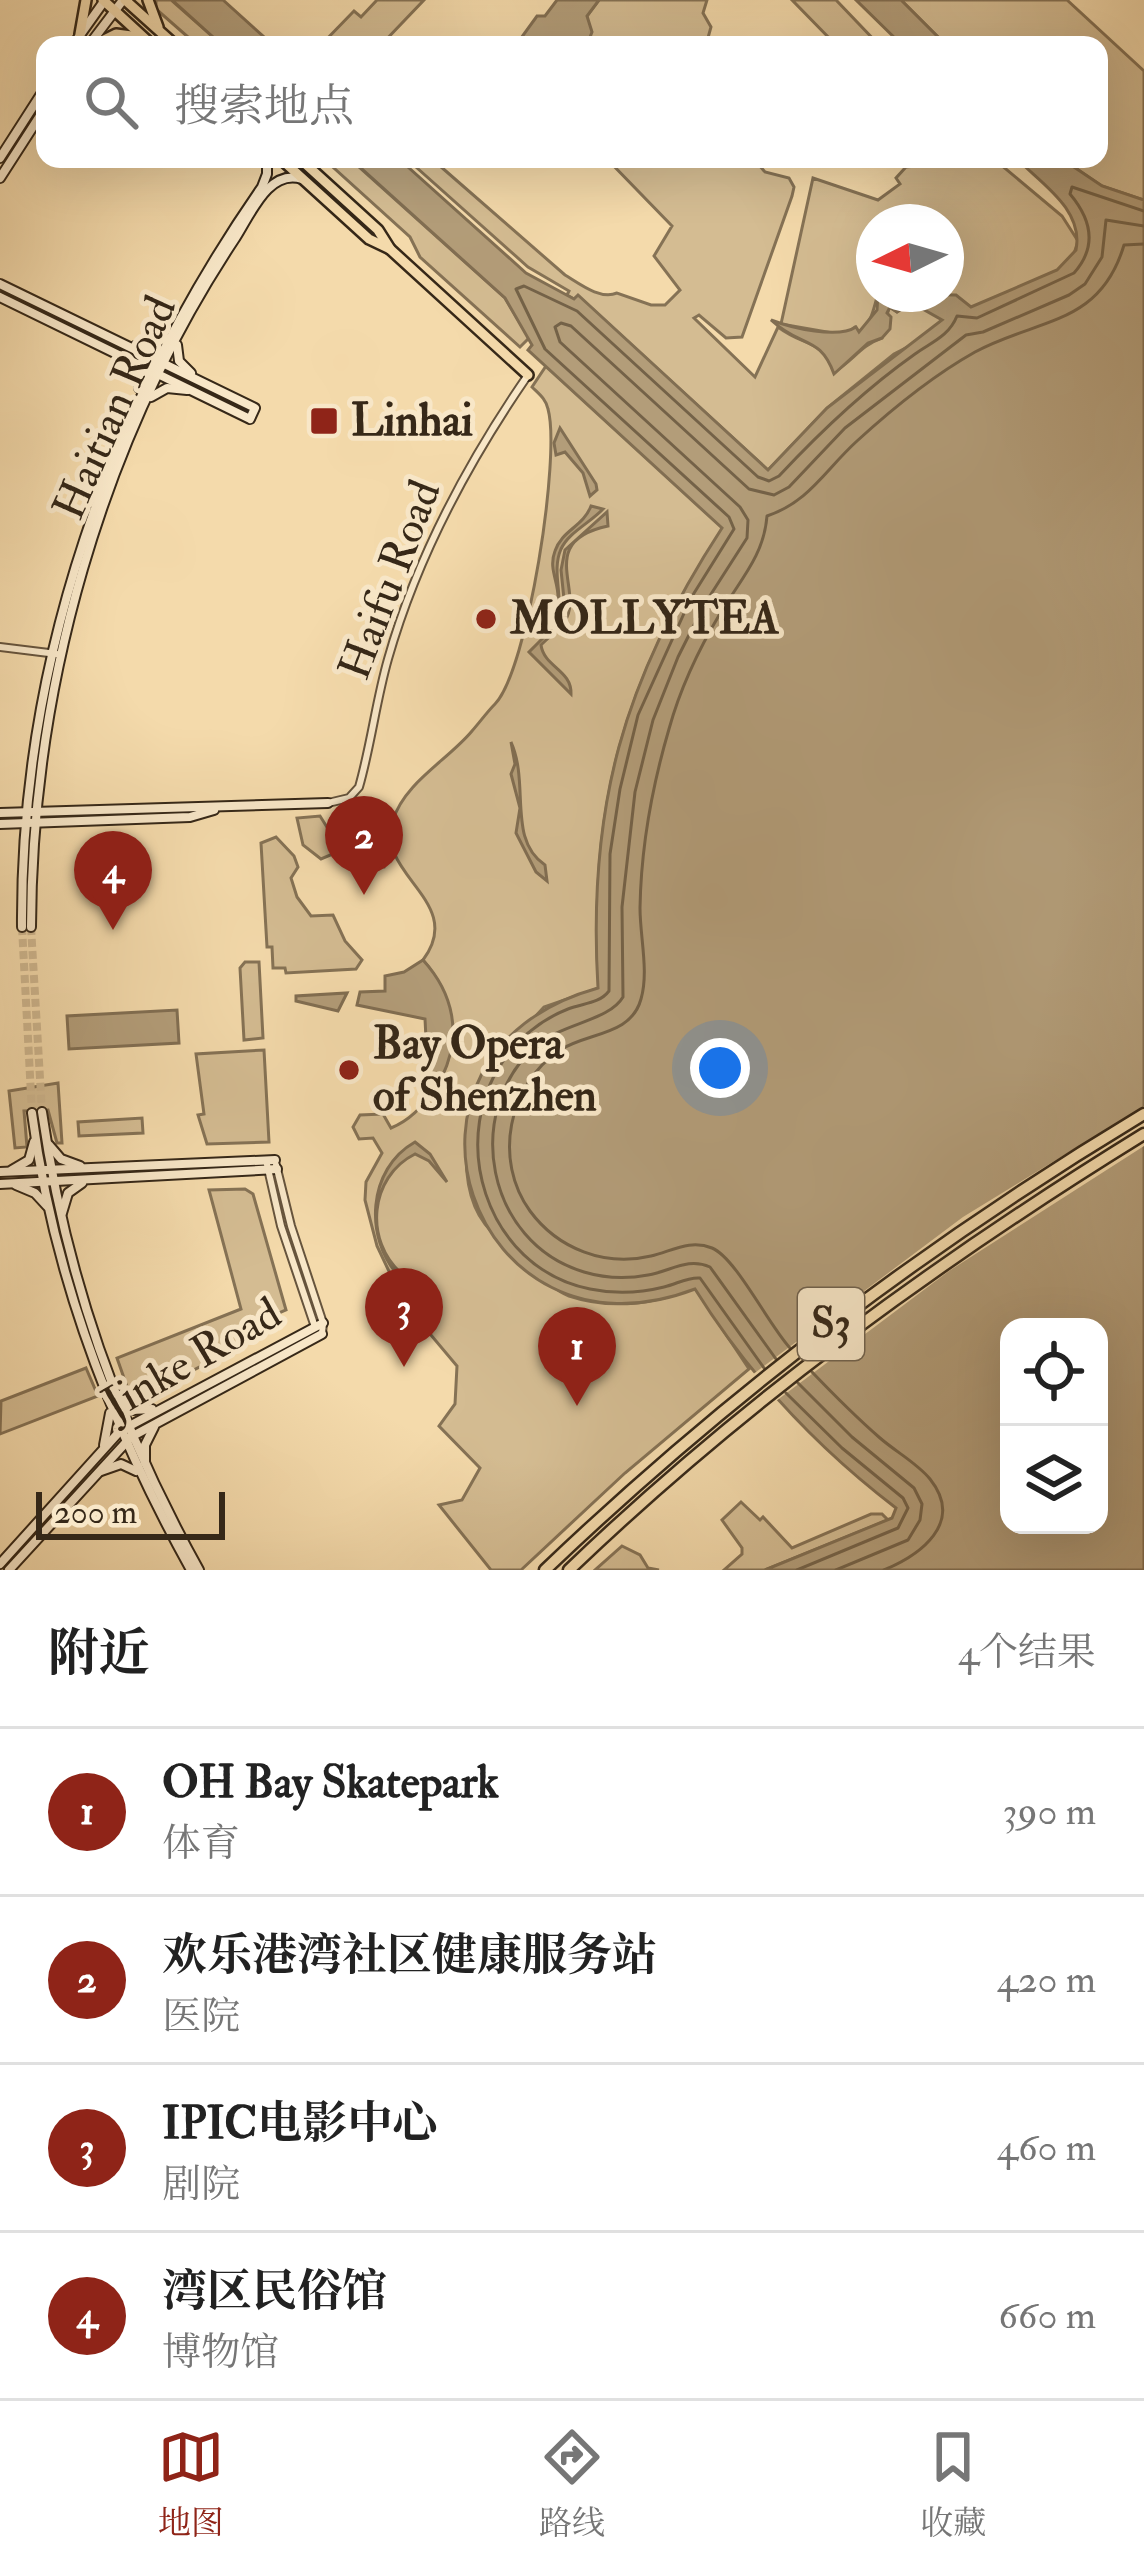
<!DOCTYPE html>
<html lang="zh">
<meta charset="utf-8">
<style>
:root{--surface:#fff;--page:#f2f2f2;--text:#222;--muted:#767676;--line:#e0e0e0;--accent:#8f2418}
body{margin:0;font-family:"IM FELL Double Pica","Noto Serif SC",serif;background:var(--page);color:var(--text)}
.controls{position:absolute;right:36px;bottom:36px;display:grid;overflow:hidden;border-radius:24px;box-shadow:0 12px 48px #0002}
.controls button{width:108px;height:108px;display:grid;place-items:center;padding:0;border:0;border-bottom:3px solid var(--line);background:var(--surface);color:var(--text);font:60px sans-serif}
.compass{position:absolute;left:856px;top:204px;width:108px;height:108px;border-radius:50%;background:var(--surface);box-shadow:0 12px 48px #0002;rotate:265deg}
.scale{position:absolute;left:36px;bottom:30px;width:189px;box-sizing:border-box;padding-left:12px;border:6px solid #362818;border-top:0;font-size:33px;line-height:42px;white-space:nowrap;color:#362818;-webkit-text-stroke:9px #f8e7c8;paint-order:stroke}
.you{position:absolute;left:720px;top:1068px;width:42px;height:42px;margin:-30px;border:9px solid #fff;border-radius:50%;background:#1a73e8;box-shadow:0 0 0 18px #1a73e833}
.badge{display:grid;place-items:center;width:78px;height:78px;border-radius:50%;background:var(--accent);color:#fff;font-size:39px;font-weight:700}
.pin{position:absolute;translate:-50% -99px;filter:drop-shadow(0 3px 6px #0008)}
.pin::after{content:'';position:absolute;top:63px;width:42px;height:36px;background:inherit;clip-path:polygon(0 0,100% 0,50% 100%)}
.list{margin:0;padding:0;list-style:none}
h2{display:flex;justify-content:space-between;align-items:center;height:156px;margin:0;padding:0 48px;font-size:51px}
h2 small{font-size:39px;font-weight:400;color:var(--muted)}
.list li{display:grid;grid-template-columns:78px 1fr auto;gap:36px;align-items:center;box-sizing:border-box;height:168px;padding:0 48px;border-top:3px solid var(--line)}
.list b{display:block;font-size:45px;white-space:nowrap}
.list p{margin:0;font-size:39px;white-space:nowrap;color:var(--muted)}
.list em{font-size:39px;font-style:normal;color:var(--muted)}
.icon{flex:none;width:66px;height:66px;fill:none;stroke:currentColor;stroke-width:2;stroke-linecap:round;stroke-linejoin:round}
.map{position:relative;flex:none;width:1144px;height:1570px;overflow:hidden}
.search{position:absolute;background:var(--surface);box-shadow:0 12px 48px #0002;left:36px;right:36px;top:36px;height:132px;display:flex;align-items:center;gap:30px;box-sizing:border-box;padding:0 42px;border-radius:24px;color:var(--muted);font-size:45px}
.sheet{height:828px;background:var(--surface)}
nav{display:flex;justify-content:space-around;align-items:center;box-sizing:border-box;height:168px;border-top:3px solid var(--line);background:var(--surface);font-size:33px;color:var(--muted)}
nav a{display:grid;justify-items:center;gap:6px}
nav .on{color:var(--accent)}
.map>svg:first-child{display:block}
.green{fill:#d4bc92;stroke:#857255;stroke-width:3}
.water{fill:#b39d79;stroke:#816e52;stroke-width:3;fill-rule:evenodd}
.pier{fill:#f4daab}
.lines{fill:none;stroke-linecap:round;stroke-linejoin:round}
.shore{stroke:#746248;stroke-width:3}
.secondary-tunnel{stroke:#ceb68e;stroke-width:8;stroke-dasharray:8 4;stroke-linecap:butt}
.tertiary-casing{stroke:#66543d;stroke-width:10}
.secondary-casing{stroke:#362818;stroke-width:12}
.primary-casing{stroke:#362818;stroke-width:14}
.motorway-casing{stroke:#362818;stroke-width:15}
.tertiary{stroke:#f8e7c8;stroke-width:6}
.secondary{stroke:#f8e7c8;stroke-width:8}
.primary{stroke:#f4daab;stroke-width:9}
.motorway{stroke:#f4daab;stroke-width:10}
.poi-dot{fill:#8f2418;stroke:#f8e7c8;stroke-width:4.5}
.labels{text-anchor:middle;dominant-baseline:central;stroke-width:10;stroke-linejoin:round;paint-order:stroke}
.shield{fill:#f8e7c8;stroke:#70614d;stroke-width:3}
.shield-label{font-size:42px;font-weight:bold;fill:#362818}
.street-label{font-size:45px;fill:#362818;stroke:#f8e7c8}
.poi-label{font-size:45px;font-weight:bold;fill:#362818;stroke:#f8e7c8;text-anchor:start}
</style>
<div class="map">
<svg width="1144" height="1570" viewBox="0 0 1144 1570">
<rect width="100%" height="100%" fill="#f4daab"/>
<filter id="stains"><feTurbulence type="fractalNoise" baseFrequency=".00167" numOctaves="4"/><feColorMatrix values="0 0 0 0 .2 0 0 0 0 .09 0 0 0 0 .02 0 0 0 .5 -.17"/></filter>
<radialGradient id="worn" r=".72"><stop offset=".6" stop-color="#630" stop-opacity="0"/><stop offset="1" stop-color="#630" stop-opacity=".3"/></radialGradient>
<!-- green -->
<g class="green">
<polygon points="156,0 171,0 222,45 197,45 156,9"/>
<polygon points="377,0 424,0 381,45 321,45 354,11 361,17"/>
<polygon points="599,0 707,0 703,13 711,27 706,45 587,45 587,16"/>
<polygon points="792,0 836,0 879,45 836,45"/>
<polygon points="901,0 1067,0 1144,71 1144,200 1102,186 1062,159 1099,159 1099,45 946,45"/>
<polygon points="324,159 350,159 505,298 529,338 520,347 420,257 410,237"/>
<path d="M 432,159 L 565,275 C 580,284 600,300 617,293 L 651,305 L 665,305 L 680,290 L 654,256 L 672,226 L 607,159 L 754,159 L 765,172 L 789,178 L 794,187 L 792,196 L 742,337 L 726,338 L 699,315 L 694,318 L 755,377 L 778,327 C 806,348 821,338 834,372 C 853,361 861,345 882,338 L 889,307 L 897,312 L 909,303 L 917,308 L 948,297 L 946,222 L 874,222 L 874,294 L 878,294 C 873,309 873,321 859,332 L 855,327 L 844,335 L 781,324 L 813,178 L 878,200 L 900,184 L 896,178 L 906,167 L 925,165 L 920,159 L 994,159 L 1062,216 L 1078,241 L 1073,257 L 1058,270 L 894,354 L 827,408 L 768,470 L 578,296 L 574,299 L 567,295 L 569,291 L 528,267 L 416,167 L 422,161 Z"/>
<path d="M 546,366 L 723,528 C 624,678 587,808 599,988 L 544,1007 L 508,1046 L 497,1049 C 468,1092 451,1180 485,1224 C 496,1238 513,1250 526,1262 C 539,1274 552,1289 569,1296 C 611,1310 654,1304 695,1288 L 749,1369 L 625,1473 L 521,1570 L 491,1570 L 439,1505 L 462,1500 L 480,1468 L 439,1426 L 455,1404 L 457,1366 L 404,1303 L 377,1246 L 365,1200 L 366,1182 L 382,1153 L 373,1138 L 359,1139 L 353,1127 L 360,1115 L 383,1114 L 391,1128 C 410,1120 421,1108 433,1091 C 463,1045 457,1001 423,960 C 467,901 374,875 393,820 C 405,782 448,760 472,731 C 480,722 487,712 495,704 C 528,670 561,455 548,409 C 546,399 539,394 532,387 Z"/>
<polygon points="353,813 363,817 368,827 340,851 321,859 303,845 297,818 320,816 330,832 353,836 356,827 333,826 331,818 335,814"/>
<polygon points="276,837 294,856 298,867 291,878 297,897 311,916 333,915 345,941 362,960 356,969 286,973 285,968 273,968 272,947 267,947 261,843"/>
<polygon points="381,838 386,860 384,867 346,863 361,844"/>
<polygon points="245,962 259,962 263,1038 244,1040 240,968"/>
<polygon points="264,1050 269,1142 207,1144 198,1115 204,1114 196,1054"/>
<polygon points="58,1083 62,1143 57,1143 48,1110 24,1111 27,1147 15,1148 9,1091"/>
<polygon points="142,1118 143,1133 79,1136 78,1122"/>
<polygon points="245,1189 253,1194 286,1310 274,1315 278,1326 140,1398 131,1398 117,1358 241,1309 209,1190"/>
<polygon points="86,1368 98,1396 0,1434 1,1401"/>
<polygon points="741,1502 760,1520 763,1517 792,1548 871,1514 882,1514 888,1520 765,1570 724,1570 742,1554 742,1548 722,1520"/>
<polygon points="622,1546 640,1555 648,1568 659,1570 595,1570"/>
</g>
<!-- water -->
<g class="water">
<polygon points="172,0 223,0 273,45 222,45"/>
<polygon points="557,0 599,0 587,16 592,32 587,45 516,45 537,16 545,16"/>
<polygon points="856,0 901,0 946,45 902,45"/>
<path d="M 351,159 L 399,159 L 526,273 L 574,299 L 578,295 L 768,470 L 827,408 L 942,320 L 912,303 L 897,312 L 890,307 L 887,313 L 891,317 L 890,329 L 882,338 L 868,343 L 834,374 C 820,335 801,348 771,320 C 792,328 838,339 856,327 L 859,332 L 877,310 L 878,294 L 956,295 L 971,307 L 1057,270 L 1076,250 C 1084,210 1042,184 1017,159 L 1062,159 L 1102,186 L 1144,200 L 1144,1570 L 765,1570 L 892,1518 L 896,1508 C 815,1446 748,1374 695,1289 C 471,1375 360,1054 598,988 C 587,807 624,678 722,528 L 528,350 L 532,345 L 505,298 ZM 1009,1327 L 1099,1327 L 1099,1525 L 1009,1525 Z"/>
<polygon points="560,428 596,484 597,490 590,496 583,473 565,452 556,455 554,443"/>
<path d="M 591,506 L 603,509 C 590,523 569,532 561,549 C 546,583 583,624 524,636 L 525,623 L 526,626 L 541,625 L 552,617 C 554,611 558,605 558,599 C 559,582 548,569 555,551 C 562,530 583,527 591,506 Z"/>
<path d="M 607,512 L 608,526 C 538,541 581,587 567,617 C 563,626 549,637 541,645 C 544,667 572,670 571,694 L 529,652 L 554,627 L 565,609 L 561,570 L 565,550 Z"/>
<path d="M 511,742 C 530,784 507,840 545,865 L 547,881 L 536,872 L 516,833 L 520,808 L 511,774 L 515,764 Z"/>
<path d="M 423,960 C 454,994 462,1035 442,1077 L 428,1078 L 425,1019 L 357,1005 L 360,992 L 385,991 L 385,976 L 404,972 Z"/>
<polygon points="347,993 338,1011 296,1001 296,996"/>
<polygon points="177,1010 179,1043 69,1049 67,1016"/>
<path d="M 415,1142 L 430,1154 L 447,1182 L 429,1161 L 415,1154 C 369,1177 364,1241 402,1274 L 399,1276 C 364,1239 367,1169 415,1142 Z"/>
</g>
<!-- pier -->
<polygon class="pier" points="1144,1106 1144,1146 949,1271 772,1404 748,1378 963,1217"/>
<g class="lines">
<!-- shore -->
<g class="shore">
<path d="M 790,1348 C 768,1324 736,1258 712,1248 C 690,1239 672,1251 651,1256 C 605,1267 558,1249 530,1211 C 493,1160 508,1085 560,1050 C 588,1032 631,1036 641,999 C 649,972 640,937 640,908 C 641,848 652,787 669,729 C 680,689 700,647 721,612 C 741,579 764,555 767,516 C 809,502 825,470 857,441 C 892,409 934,375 975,352 C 1038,318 1100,326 1124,245 L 1144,244"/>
<path d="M 776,1359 L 710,1267 C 688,1257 671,1271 648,1275 C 627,1279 604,1278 584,1272 C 486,1243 462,1111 536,1046 C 562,1023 609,1021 623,997 L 622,907 L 635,792 L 653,720 L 678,657 L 704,605 L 747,538 L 748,520 L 740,507 L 560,342 L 555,327 L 561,323 L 571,326 L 749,489 L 774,495 L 789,487 L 845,428 L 966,335 L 983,332 L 1069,295 L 1085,284 L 1102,257 L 1106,220 L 1144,226"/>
<path d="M 764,1368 L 700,1278 C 687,1277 677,1284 664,1287 C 640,1293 614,1294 590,1289 C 485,1268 444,1135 509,1053 C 524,1034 545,1018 568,1009 C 583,1003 599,1004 609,991 L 610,854 L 620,789 L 638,715 L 691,598 L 734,529 L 729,517 L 545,349 L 516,289 L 524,286 L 577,311 L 758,477 L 769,481 L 779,476 C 821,431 864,390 915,354 C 932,342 949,336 957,316 L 977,318 L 1074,273 C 1098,246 1091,219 1070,194 L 1072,187 L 1144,211"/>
<path d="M 812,1372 C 834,1395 856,1417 880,1438 C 896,1452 917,1463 930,1479 C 965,1523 920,1555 884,1570"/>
<polyline points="798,1383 852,1437 914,1488 922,1504 920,1520 908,1540 836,1570"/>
<polyline points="786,1393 842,1448 903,1498 908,1508 898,1528 797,1570"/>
</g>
<!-- secondary-tunnel -->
<g class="secondary-tunnel">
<polyline points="22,927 32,1113"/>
<polyline points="31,927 42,1112"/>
</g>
<!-- tertiary casing -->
<g class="tertiary-casing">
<g id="tertiary">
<polyline points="0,647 57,654"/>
<path d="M 328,803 L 349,798 L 359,787 C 371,745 376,701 388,659 C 417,557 468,462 528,375"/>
<polyline points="266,1160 281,1226 315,1327"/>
<polyline points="276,1165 291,1226 323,1323 322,1334"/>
</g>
</g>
<!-- secondary casing -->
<g class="secondary-casing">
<g id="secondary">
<polyline points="73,45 105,0"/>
<polyline points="89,45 123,0"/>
<polyline points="0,158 45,88"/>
<polyline points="0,178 45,108"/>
<polyline points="0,284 255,408 250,419 0,297"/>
<polyline points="177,345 179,361 191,373"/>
<polyline points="135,346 154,345 165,337"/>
<polyline points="125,361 139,376 139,388"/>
<polyline points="151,397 167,388 187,390"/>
<polyline points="0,813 328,803"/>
<polyline points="0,824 190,817 214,810"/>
<path d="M 22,927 C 20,661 111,404 262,187 L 267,174 L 267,159"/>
<path d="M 31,927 C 32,687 101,441 234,240 C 250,216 268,168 302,179"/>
<path d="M 42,1112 C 66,1277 118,1424 199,1570"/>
<path d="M 32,1113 C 53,1275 112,1428 191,1570"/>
<polyline points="49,1145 61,1159 80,1166"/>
<polyline points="12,1170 29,1160 34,1142"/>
<polyline points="0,1172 275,1160"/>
<polyline points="0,1184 277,1169"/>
<polyline points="16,1185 35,1193 47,1206"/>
<polyline points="62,1213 68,1193 82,1183"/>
<polyline points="119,1398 132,1410 152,1409"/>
<polyline points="104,1445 110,1413"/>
<polyline points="145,1463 145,1445 154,1427"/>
<polyline points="101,1471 121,1464 136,1471"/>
<polyline points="0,1564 120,1431 323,1323"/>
<polyline points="9,1570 131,1437 322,1334"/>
</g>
</g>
<!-- primary casing -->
<g class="primary-casing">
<g id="primary">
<polyline points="103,0 152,45"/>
<polyline points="125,0 175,45"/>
<polyline points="148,0 158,27"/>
<polyline points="80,34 86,0"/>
<polyline points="94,45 116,34 139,37"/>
<polyline points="281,159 369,239 390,249"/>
<polyline points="300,159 378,230 390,249 528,375"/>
</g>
</g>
<!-- motorway casing -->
<g class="motorway-casing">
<g id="motorway">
<path d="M 545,1570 C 728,1395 928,1244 1144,1114"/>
<path d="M 569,1570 C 744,1402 938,1261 1144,1134"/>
</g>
</g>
<!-- tertiary -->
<use href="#tertiary" class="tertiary"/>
<!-- secondary -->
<use href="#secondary" class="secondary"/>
<!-- primary -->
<use href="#primary" class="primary"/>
<!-- motorway -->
<use href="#motorway" class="motorway"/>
</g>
<!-- markers -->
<g class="poi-dot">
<rect x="309" y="406" width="30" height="30" rx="6"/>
<circle cx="486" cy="619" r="12"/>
<circle cx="349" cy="1070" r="12"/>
</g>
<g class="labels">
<!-- shield labels -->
<rect class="shield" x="798" y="1288" width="66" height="72" rx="9"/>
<g class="shield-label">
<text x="831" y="1324">S3</text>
</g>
<!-- street labels -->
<g class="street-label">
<text transform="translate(115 408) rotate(-66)">Haitian Road</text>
<text transform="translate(390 580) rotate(-69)">Haifu Road</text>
<text transform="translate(192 1359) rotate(-30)">Jinke Road</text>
</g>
<!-- poi labels -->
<g class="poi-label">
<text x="351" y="421">Linhai</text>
<text x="510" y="619">MOLLYTEA</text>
<text x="373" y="1044">Bay Opera<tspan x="373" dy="52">of Shenzhen</tspan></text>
</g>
</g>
<rect width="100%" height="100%" filter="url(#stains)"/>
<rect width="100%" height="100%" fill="url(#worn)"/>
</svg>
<div class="controls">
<button><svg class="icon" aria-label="locate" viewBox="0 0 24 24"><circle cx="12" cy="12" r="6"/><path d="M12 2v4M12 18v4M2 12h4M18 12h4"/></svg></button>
<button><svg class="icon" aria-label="layers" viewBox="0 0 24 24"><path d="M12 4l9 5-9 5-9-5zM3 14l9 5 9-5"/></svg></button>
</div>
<svg class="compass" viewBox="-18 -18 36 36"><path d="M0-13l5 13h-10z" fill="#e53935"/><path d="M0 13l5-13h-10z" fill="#767676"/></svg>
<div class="scale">200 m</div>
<div class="you"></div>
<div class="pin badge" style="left:577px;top:1406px">1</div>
<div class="pin badge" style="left:364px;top:895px">2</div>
<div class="pin badge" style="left:404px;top:1367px">3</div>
<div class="pin badge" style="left:113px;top:930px">4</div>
<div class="search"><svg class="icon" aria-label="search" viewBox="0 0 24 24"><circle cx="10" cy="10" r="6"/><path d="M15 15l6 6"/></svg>搜索地点</div>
</div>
<section class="sheet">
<h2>附近<small>4个结果</small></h2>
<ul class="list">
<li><span class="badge">1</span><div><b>OH Bay Skatepark</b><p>体育</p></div><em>390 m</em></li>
<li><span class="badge">2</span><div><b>欢乐港湾社区健康服务站</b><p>医院</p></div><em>420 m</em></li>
<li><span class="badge">3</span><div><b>IPIC电影中心</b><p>剧院</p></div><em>460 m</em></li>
<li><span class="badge">4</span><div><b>湾区民俗馆</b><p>博物馆</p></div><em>660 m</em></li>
</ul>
</section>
<nav>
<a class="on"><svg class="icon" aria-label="map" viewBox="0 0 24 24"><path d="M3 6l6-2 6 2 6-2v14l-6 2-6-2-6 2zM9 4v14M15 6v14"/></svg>地图</a>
<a><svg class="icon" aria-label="directions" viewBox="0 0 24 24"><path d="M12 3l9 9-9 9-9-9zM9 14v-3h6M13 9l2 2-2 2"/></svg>路线</a>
<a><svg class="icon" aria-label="saved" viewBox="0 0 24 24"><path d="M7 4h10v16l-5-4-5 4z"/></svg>收藏</a>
</nav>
